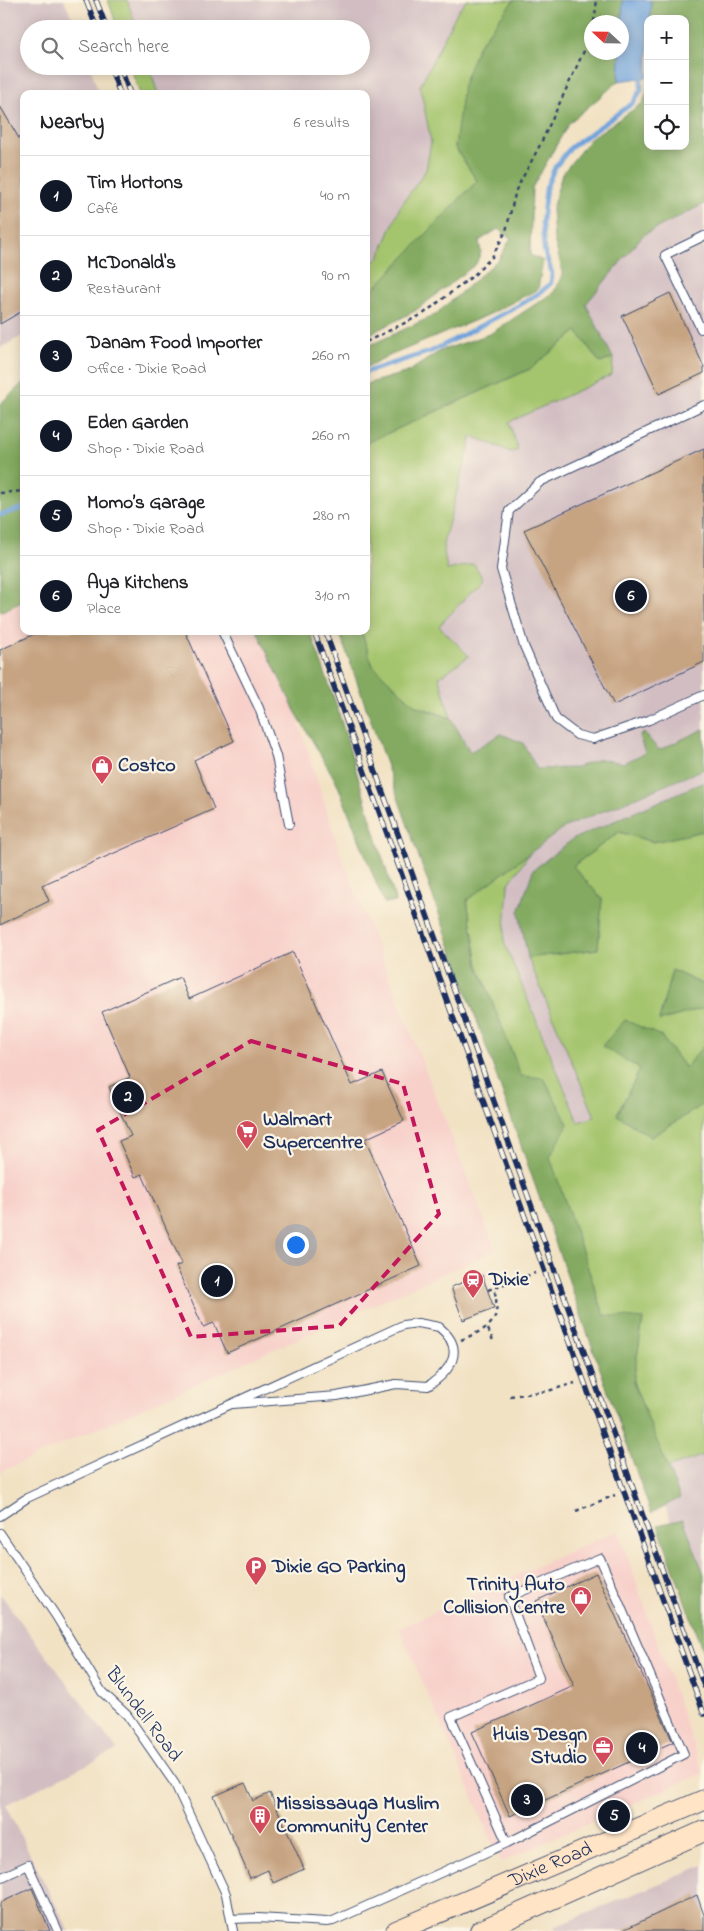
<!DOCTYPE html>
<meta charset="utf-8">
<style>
:root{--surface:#fff;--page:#f6f6f6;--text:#202124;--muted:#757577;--line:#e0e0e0;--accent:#111827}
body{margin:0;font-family:"Indie Flower",sans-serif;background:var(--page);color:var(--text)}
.controls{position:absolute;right:15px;top:15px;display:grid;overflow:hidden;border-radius:10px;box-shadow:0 2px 12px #0003}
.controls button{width:45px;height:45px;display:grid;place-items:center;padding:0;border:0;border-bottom:1px solid var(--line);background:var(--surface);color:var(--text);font:25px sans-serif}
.compass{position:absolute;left:584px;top:15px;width:45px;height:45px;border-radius:50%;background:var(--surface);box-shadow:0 2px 12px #0003;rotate:292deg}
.you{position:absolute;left:295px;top:1244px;width:18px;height:18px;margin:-12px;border:4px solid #fff;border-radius:50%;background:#1a73e8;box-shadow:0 0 0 8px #1a73e833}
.badge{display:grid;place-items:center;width:32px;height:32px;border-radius:50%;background:var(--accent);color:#fff;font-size:16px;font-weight:700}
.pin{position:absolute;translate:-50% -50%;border:2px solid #fff;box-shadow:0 1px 5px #0006}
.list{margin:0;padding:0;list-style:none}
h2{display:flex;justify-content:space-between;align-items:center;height:65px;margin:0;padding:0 20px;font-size:21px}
h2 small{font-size:16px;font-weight:400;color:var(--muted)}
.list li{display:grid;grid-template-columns:32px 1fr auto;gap:15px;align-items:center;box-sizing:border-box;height:80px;padding:0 20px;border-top:1px solid var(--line)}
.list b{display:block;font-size:19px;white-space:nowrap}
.list p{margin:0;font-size:16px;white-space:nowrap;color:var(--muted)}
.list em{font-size:16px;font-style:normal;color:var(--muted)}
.icon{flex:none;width:28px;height:28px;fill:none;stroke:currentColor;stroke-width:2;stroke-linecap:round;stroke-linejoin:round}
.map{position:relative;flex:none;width:704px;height:1931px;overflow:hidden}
.search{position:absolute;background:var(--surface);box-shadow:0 2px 12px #0003;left:20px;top:20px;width:350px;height:55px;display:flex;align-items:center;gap:12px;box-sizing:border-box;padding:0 18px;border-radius:28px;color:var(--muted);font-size:19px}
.panel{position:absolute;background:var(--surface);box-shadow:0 2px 12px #0003;left:20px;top:90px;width:350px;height:545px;border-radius:10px}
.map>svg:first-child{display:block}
.built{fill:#f7d0ca}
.industrial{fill:#d2bec2}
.green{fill:#a4c56d;stroke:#607a66}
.forest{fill:#83aa60;stroke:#4f6c5f}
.water{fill:#70a3dc;stroke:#46699d}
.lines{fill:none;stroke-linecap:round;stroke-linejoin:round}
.stream{stroke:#70a3dc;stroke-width:4.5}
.building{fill:#c6a381}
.lane-casing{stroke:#3b4a6d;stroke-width:10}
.secondary-casing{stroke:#3b4a6d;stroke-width:22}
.path{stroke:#3b4a6d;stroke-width:2.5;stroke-dasharray:4 4;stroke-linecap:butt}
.lane{stroke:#fff;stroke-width:8}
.secondary{stroke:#ffe4c6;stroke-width:20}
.rail-casing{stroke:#1b2f5e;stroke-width:5.5}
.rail{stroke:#fcf5e5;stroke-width:4;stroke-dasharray:11;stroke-linecap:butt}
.marked{fill:none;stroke:#c2185b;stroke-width:4;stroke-dasharray:10 6;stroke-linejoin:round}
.labels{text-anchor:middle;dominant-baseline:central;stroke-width:4.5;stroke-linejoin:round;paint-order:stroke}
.poi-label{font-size:20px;font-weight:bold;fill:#1b2f5e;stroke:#fcf5e5;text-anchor:start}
.street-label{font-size:20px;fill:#1b2f5e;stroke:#fcf5e5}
</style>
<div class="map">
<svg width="704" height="1931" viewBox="0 0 704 1931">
<rect width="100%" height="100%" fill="#fcf5e5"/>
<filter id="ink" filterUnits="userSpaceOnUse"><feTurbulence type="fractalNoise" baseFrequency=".02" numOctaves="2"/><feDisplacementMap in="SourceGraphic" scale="10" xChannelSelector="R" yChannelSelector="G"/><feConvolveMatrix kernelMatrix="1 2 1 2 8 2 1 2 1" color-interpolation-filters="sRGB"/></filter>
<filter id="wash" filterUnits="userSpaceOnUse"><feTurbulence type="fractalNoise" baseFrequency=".0096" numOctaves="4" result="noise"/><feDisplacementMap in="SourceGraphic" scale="20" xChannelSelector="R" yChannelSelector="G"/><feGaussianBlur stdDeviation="1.12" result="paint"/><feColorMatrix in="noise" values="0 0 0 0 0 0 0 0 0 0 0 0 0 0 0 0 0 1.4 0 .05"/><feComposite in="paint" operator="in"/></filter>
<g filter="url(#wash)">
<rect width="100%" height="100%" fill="#f2e2c4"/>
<!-- built -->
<g class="built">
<polygon points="24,601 24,631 257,631 295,711 340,852 496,1250 0,1472 0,612"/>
<polygon points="618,1530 703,1773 501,1862 399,1628"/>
</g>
<!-- industrial -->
<g class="industrial">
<polygon points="0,0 64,0 77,29 29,29 29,66 90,66 99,94 24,94 24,335 0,348"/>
<polygon points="108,0 514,0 478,46 455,147 366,297 366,94 140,94 130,66 361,66 361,29 118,29"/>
<polygon points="704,204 704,1616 354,631 366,631 366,435 643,235"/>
<polygon points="0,1594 117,1750 5,1805 69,1931 0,1931"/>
<polygon points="704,1865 704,1931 556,1931 554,1927"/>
</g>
<!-- green -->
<g class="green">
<polygon points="108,0 127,0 137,29 118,29"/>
<polygon points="467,0 514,0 478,46 455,147 477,181 366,297 366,269 379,257 400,207 426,170 431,142 420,86 457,12"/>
<polygon points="130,66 149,66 158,94 140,94"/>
<polygon points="577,331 600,363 613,358 612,375 509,422 518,450 511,452 472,436 443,544 447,570 474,564 483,579 439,626 469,656 439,677 451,718 416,706 373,666 361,631 366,631 366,443 530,369"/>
<polygon points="704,831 704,985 672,970 659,1021 704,1008 704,1045 685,1068 661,1036 641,1069 617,1114 651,1137 704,1104 704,1455 667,1468 633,1382 643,1320 604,1315 521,1076 478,965 467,900 530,853 508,885 504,942 578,1122 595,1117 528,958 598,949 602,899 573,866 619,832 653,842"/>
</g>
<!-- forest -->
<g class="forest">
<polygon points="514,0 623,0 622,31 622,22 592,22 592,52 620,53 619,81 569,123 532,188 530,255 543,261 538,289 488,315 384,358 366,367 366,347 435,315 499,259 511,238 498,229 479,241 481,252 476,264 415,311 366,336 366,297 477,181 455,147 463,85 478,46"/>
<polygon points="651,0 704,0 704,204 643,235 586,304 613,358 600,363 577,331 530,369 366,443 366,384 408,372 440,351 490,334 554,292 563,273 554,239 552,209 562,174 591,138 643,103 648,89 648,146 685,146 685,19 650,19"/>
<polygon points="24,382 24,601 0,612 0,404"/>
<polygon points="257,631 310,631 336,704 396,902 384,903 337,783 295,711"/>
<polygon points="339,631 361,631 373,666 416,706 451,718 470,752 501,734 523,743 537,769 575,768 599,759 624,763 645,753 639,736 644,733 659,750 704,729 704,769 565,827 467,900 478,965 521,1076 544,1078 568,1124 550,1157 604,1315 643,1319 633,1382 680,1498 651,1513"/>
<polygon points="704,782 704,831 653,842 619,832 573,866 602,899 598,949 528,958 519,912 533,870 573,839"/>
<polygon points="672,970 704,985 704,1008 659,1021"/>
<polygon points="625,1020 661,1036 685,1068 704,1045 704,1104 651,1137 617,1115 640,1069 602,1046"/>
<polygon points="683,1519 704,1574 704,1655 658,1525"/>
</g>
<!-- water -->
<polygon class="water" points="623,0 651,0 650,19 648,19 648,77 619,81"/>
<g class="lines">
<!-- stream -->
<g class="stream">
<polyline points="366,372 432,351 518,306 541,292 551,283 552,273 544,250 542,223 546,188 555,167 571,147 633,103 641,90 641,72"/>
<polyline points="0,515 24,508"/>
</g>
</g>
<g id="blocks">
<!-- building -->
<g class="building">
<polygon points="0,106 24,147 24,310 0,324"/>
<polygon points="670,293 704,367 704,373 659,394 622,316"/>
<polygon points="704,449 704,662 614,705 524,530"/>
<polygon points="41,631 185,631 234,741 194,760 214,809 42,885 49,901 0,925 0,650"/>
<polygon points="293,952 352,1085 382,1072 404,1121 365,1139 421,1266 227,1353 214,1323 203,1327 176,1266 182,1264 142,1174 135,1177 119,1141 131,1136 109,1087 130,1077 102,1012 180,977 189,999"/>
<polygon points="482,1275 494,1308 463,1320 451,1287"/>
<polygon points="596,1573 673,1742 510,1816 472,1732 574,1686 536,1601"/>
<polygon points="245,1783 253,1801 270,1793 304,1869 273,1883 268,1870 250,1878 214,1796"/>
<polygon points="32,1888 50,1931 0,1931 0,1903"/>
<polygon points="697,1895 704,1915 704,1931 621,1931"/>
</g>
</g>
</g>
<g filter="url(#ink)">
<use href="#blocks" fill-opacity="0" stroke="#3b4a6d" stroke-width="1"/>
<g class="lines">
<!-- lane casing -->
<g class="lane-casing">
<g id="lane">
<polyline points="704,236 665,255 701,329 704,328"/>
<polyline points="704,405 540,482 509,511 501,569 524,646 556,719 577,735 593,739 649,720 704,695"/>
<polyline points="222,631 259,708 276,756 289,824"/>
<path d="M 0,1516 L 27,1498 L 403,1325 L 418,1323 L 439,1327 C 466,1349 452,1370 428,1386 L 396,1384 L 337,1396 L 233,1404"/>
<polyline points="0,1533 56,1616 102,1692 127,1715 175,1784 226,1894 233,1931"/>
<polyline points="0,1878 28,1865 58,1931"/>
<polyline points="231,1919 258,1918 327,1922 333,1921 507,1843 684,1754 600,1558 509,1597 539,1678 451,1717 507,1843"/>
</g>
</g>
<!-- secondary casing -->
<g class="secondary-casing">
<g id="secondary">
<path id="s1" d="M 396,1931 L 704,1800"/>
<polyline points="480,1931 704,1831"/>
</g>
</g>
<!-- path -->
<g class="path">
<polyline points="594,22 597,0"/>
<polyline points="366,342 423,314 474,275 492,257 506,231 516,190 540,145 592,34"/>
<polyline points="0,493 24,491"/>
<polyline points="488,1290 535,1273"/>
<polyline points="488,1329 494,1343"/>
<path d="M 461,1340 C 491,1327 502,1323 494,1288"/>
<polyline points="510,1396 548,1391 575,1383"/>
<polyline points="576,1511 615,1495"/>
</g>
<!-- lane -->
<use href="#lane" class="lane"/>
<!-- secondary -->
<use href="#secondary" class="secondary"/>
<!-- rail casing -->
<g class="rail-casing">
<g id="rail">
<polyline points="86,0 97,29"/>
<polyline points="96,0 107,29"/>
<polyline points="110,66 120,94"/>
<polyline points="120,66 130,94"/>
<polyline points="314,631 704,1714"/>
<polyline points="325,631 704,1686"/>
</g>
</g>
<!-- rail -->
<use href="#rail" class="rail"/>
</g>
</g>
<!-- marked area -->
<path class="marked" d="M 251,1041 L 403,1084 L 439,1214 L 339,1326 L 191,1337 L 98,1130 Z"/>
<!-- icons -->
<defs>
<g id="shop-pin" transform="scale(1.125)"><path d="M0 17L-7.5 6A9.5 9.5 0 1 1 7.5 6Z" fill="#d1495b" stroke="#fcf5e5"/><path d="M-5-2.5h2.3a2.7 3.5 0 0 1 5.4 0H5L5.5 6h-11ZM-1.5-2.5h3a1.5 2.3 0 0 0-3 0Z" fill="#fff"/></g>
<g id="supermarket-pin" transform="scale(1.125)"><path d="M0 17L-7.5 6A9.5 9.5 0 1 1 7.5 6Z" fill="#d1495b" stroke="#fcf5e5"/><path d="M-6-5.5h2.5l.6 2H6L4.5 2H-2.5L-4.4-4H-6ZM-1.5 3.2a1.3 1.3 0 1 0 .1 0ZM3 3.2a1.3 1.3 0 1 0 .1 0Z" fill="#fff"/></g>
<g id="station-pin" transform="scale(1.125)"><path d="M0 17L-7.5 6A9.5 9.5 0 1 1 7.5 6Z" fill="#d1495b" stroke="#fcf5e5"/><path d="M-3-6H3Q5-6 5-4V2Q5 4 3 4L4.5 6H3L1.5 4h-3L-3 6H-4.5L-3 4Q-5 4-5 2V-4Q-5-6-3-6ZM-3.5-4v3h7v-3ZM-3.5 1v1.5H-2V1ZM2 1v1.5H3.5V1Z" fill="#fff"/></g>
<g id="parking-pin" transform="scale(1.125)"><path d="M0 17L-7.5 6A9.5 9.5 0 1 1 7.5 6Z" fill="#d1495b" stroke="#fcf5e5"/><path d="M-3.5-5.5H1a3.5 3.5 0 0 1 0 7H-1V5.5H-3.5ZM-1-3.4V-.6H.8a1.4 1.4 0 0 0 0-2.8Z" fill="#fff"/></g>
<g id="office-pin" transform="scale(1.125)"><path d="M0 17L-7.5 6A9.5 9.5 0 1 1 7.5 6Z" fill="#d1495b" stroke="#fcf5e5"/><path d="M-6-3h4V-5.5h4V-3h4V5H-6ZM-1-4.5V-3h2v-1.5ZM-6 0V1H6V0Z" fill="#fff"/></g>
<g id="building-pin" transform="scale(1.125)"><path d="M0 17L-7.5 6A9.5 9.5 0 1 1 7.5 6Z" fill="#d1495b" stroke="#fcf5e5"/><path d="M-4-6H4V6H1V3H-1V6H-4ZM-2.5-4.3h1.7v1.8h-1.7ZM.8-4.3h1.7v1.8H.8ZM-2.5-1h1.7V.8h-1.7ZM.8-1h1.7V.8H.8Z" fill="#fff"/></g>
</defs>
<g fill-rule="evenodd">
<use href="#shop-pin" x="102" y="766"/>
<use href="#supermarket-pin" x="247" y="1131"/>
<use href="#station-pin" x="473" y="1280"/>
<use href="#parking-pin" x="256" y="1567"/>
<use href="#shop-pin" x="581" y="1597"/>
<use href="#office-pin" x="603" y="1747"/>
<use href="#building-pin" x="260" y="1816"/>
</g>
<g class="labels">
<!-- poi labels -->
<g class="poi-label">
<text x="118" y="766">Costco</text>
<text x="263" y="1120">Walmart<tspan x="263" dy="23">Supercentre</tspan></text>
<text x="489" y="1280">Dixie</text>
<text x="272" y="1567">Dixie GO Parking</text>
<text x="565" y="1585" text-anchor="end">Trinity Auto<tspan x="565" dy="23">Collision Centre</tspan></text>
<text x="587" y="1735" text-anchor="end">Huis Desgn<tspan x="587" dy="23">Studio</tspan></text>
<text x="276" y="1804">Mississauga Muslim<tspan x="276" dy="23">Community Center</tspan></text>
</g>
<!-- street labels -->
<g class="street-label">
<text transform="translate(143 1715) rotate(53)">Blundell Road</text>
<text stroke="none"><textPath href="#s1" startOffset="168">Dixie Road</textPath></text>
</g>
</g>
</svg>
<div class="controls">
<button>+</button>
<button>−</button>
<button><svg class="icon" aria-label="locate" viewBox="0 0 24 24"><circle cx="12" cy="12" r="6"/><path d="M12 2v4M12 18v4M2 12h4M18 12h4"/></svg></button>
</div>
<svg class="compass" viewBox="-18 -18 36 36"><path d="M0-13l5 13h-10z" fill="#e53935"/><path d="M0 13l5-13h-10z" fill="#757577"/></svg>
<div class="you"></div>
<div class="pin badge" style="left:217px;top:1281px">1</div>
<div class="pin badge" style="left:128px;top:1097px">2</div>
<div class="pin badge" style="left:527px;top:1800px">3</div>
<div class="pin badge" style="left:642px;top:1748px">4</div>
<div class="pin badge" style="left:614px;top:1816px">5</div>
<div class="pin badge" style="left:631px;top:596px">6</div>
<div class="search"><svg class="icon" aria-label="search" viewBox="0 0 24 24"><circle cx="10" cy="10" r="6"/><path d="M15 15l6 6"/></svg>Search here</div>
<section class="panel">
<h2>Nearby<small>6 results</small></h2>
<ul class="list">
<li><span class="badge">1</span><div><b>Tim Hortons</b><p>Café</p></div><em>40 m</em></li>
<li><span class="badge">2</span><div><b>McDonald's</b><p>Restaurant</p></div><em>90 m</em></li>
<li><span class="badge">3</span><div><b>Danam Food Importer</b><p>Office · Dixie Road</p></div><em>260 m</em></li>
<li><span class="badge">4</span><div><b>Eden Garden</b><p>Shop · Dixie Road</p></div><em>260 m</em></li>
<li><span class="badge">5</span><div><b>Momo’s Garage</b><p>Shop · Dixie Road</p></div><em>280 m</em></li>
<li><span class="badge">6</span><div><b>Aya Kitchens</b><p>Place</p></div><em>310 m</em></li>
</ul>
</section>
</div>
